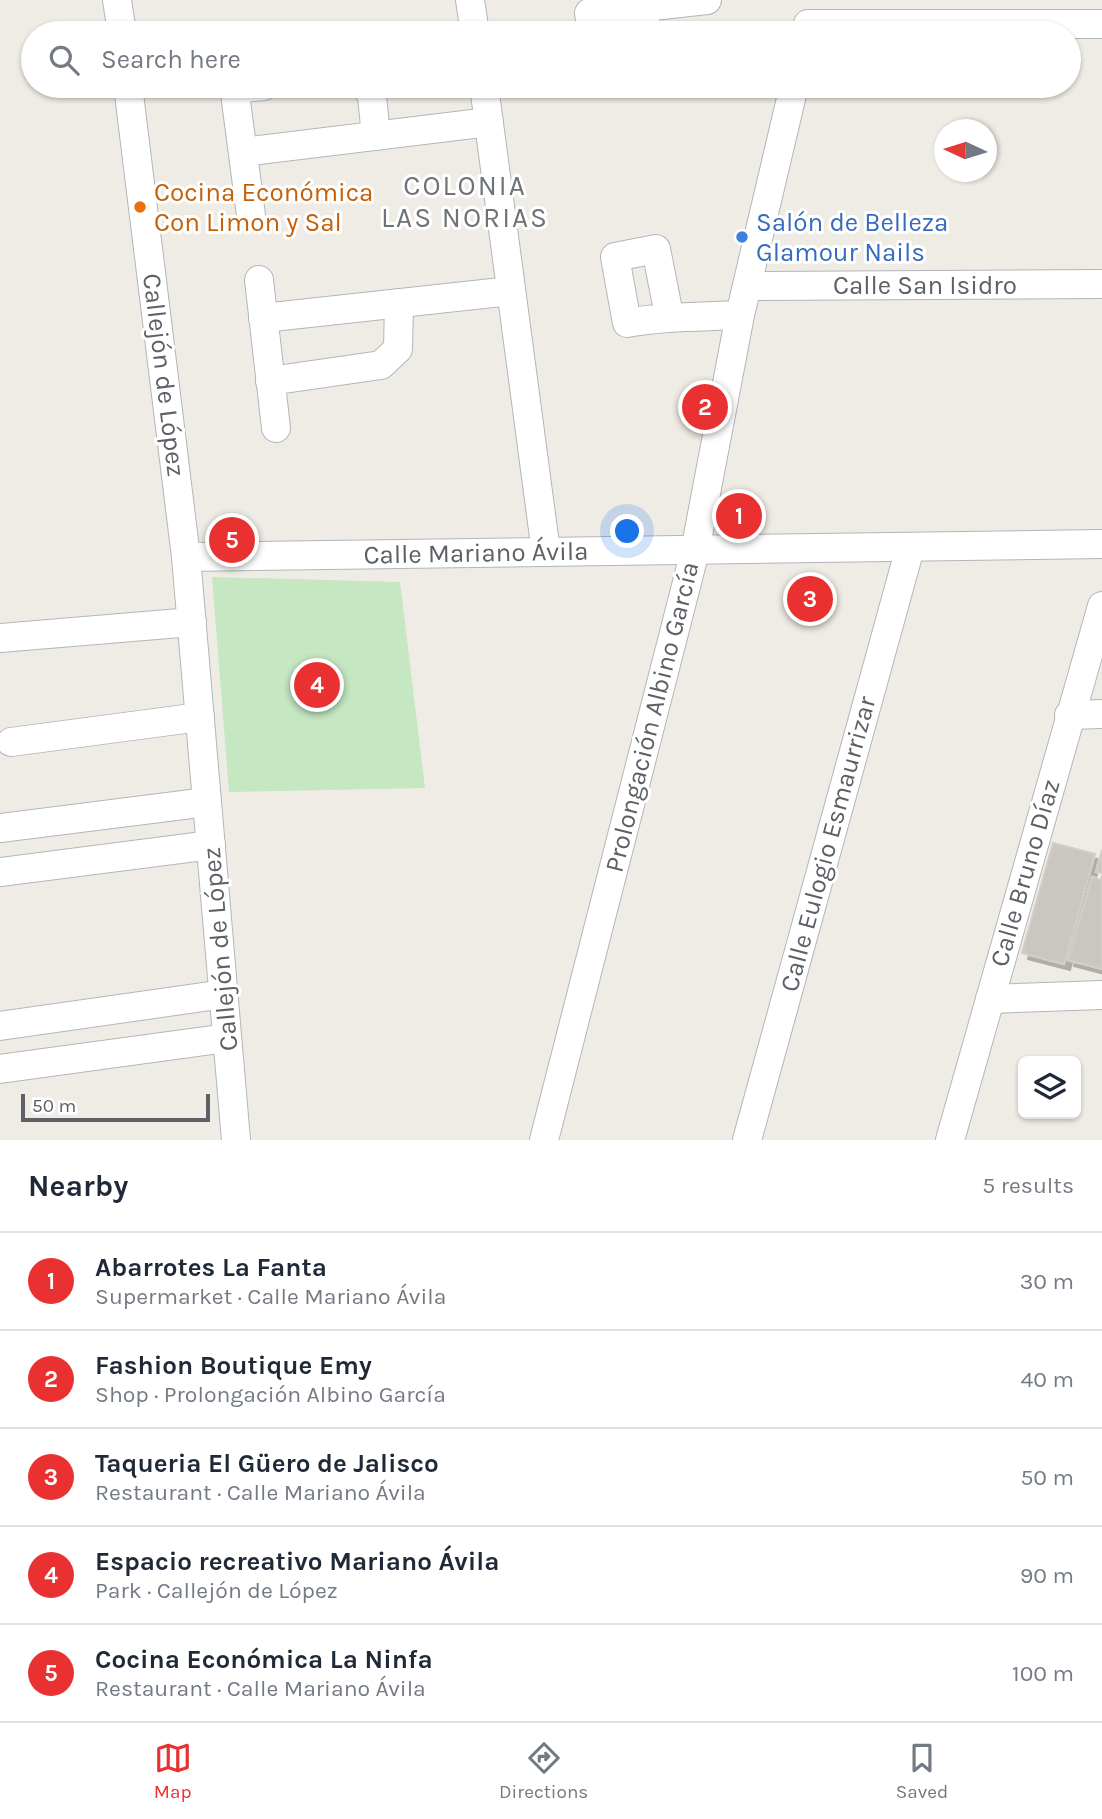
<!DOCTYPE html>
<meta charset="utf-8">
<style>
:root{--surface:#fff;--page:#f6f6f7;--text:#1f2937;--muted:#747a83;--line:#e0e1e3;--accent:#ea3131}
body{margin:0;font-family:Karla,sans-serif;background:var(--page);color:var(--text)}
.controls{position:absolute;right:21px;bottom:21px;display:grid;overflow:hidden;border-radius:10px;box-shadow:0 2px 5px #0004}
.controls button{width:63px;height:63px;display:grid;place-items:center;padding:0;border:0;border-bottom:2px solid var(--line);background:var(--surface);color:var(--text);font:35px sans-serif}
.compass{position:absolute;left:934px;top:119px;width:63px;height:63px;border-radius:50%;background:var(--surface);box-shadow:0 2px 5px #0004;rotate:274deg}
.scale{position:absolute;left:21px;bottom:18px;width:189px;box-sizing:border-box;padding-left:7px;border:4px solid #5d6166;border-top:0;font-size:19px;line-height:24px;white-space:nowrap;color:#5d6166;-webkit-text-stroke:5px #fff;paint-order:stroke}
.you{position:absolute;left:628px;top:532px;width:24px;height:24px;margin:-18px;border:5px solid #fff;border-radius:50%;background:#1a73e8;box-shadow:0 0 0 10px #1a73e833}
.badge{display:grid;place-items:center;width:46px;height:46px;border-radius:50%;background:var(--accent);color:#fff;font-size:23px;font-weight:700}
.pin{position:absolute;translate:-50% -50%;border:4px solid #fff;box-shadow:0 2px 7px #0006}
.list{margin:0;padding:0;list-style:none}
h2{display:flex;justify-content:space-between;align-items:center;height:91px;margin:0;padding:0 28px;font-size:30px}
h2 small{font-size:23px;font-weight:400;color:var(--muted)}
.list li{display:grid;grid-template-columns:46px 1fr auto;gap:21px;align-items:center;box-sizing:border-box;height:98px;padding:0 28px;border-top:2px solid var(--line)}
.list b{display:block;font-size:26px;white-space:nowrap}
.list p{margin:0;font-size:23px;white-space:nowrap;color:var(--muted)}
.list em{font-size:23px;font-style:normal;color:var(--muted)}
.icon{flex:none;width:38px;height:38px;fill:none;stroke:currentColor;stroke-width:2;stroke-linecap:round;stroke-linejoin:round}
.map{position:relative;flex:none;width:1102px;height:1140px;overflow:hidden}
.search{position:absolute;background:var(--surface);box-shadow:0 2px 5px #0004;left:21px;right:21px;top:21px;height:77px;display:flex;align-items:center;gap:18px;box-sizing:border-box;padding:0 24px;border-radius:38px;color:var(--muted);font-size:26px}
.sheet{height:581px;background:var(--surface)}
nav{display:flex;justify-content:space-around;align-items:center;box-sizing:border-box;height:98px;border-top:2px solid var(--line);background:var(--surface);font-size:19px;color:var(--muted)}
nav a{display:grid;justify-items:center;gap:4px}
nav .on{color:var(--accent)}
.map>svg:first-child{display:block}
.green{fill:#c5e7c2}
.building{fill:#cac7c2;stroke:#d4cdc3;stroke-width:2;filter:url(#shadow)}
.lines{fill:none;stroke-linecap:round;stroke-linejoin:round}
.minor-casing{stroke:#b2b6ba;stroke-width:30}
.minor{stroke:#fff;stroke-width:28}
.food-dot{fill:#e8710a;stroke:#fff;stroke-width:2.5}
.shop-dot{fill:#3f7fe0;stroke:#fff;stroke-width:2.5}
.labels{text-anchor:middle;dominant-baseline:central;stroke-width:6;stroke-linejoin:round;paint-order:stroke}
.food-label{font-size:26px;fill:#c56008;stroke:#fff;text-anchor:start}
.shop-label{font-size:26px;fill:#366cbe;stroke:#fff;text-anchor:start}
.street-label{font-size:26px;fill:#5d6166;stroke:#fff}
.neighbourhood-label{font-size:28px;letter-spacing:2px;fill:#6e7378;stroke:#fff}
</style>
<div class="map">
<svg width="1102" height="1140" viewBox="0 0 1102 1140">
<defs>
<filter id="shadow"><feDropShadow dx="6" dy="6" stdDeviation="0" flood-color="#0004"/></filter>
</defs>
<rect width="100%" height="100%" fill="#efece5"/>
<!-- green -->
<polygon class="green" points="212,577 400,582 425,788 229,792"/>
<!-- building -->
<g class="building">
<polygon points="1053,843 1095,854 1064,964 1022,953"/>
<polygon points="1102,850 1102,873 1096,872"/>
<polygon points="1092,877 1102,880 1102,969 1068,960"/>
</g>
<g class="lines">
<!-- minor casing -->
<g class="minor-casing">
<g id="minor">
<polyline points="117,0 122,33"/>
<polyline points="470,0 475,33"/>
<polyline points="643,5 647,33"/>
<polyline points="808,24 1102,24"/>
<polyline points="592,33 589,13 707,0"/>
<polyline points="128,86 186,557 236,1140"/>
<polyline points="234,86 251,215"/>
<polyline points="365,86 372,96 376,136"/>
<polyline points="484,86 546,552"/>
<polyline points="234,89 264,86"/>
<polyline points="243,152 489,122"/>
<polyline points="259,280 276,428"/>
<polyline points="747,286 1102,284"/>
<path d="M 669,315 L 656,249 L 615,257 L 627,323 C 665,316 701,317 740,315"/>
<polyline points="263,318 511,291"/>
<polyline points="270,381 381,365 398,349 399,303"/>
<polyline points="186,557 1102,544"/>
<polyline points="0,638 192,622"/>
<polyline points="1069,715 1102,714"/>
<polyline points="11,742 200,717"/>
<polyline points="0,828 207,802"/>
<polyline points="0,872 211,845"/>
<polyline points="990,999 1102,995"/>
<polyline points="0,1026 224,994"/>
<polyline points="0,1069 227,1038"/>
<polyline points="544,1140 695,551 740,315 794,86"/>
<polyline points="747,1140 910,548"/>
<polyline points="950,1140 1102,606"/>
</g>
</g>
<!-- minor -->
<use href="#minor" class="minor"/>
</g>
<!-- markers -->
<circle class="food-dot" cx="140" cy="207" r="7"/>
<circle class="shop-dot" cx="742" cy="237" r="7"/>
<g class="labels">
<!-- food labels -->
<g class="food-label">
<text x="154" y="192">Cocina Económica<tspan x="154" dy="30">Con Limon y Sal</tspan></text>
</g>
<!-- shop labels -->
<g class="shop-label">
<text x="756" y="222">Salón de Belleza<tspan x="756" dy="30">Glamour Nails</tspan></text>
</g>
<!-- street labels -->
<g class="street-label">
<text x="925" y="285">Calle San Isidro</text>
<text transform="translate(164 375) rotate(83)">Callejón de López</text>
<text transform="translate(476 553) rotate(-1)">Calle Mariano Ávila</text>
<text transform="translate(652 717) rotate(-76)">Prolongación Albino García</text>
<text transform="translate(828 844) rotate(-75)">Calle Eulogio Esmaurrizar</text>
<text transform="translate(1025 873) rotate(-74)">Calle Bruno Díaz</text>
<text transform="translate(220 949) rotate(-95)">Callejón de López</text>
</g>
<!-- neighbourhood labels -->
<g class="neighbourhood-label">
<text x="465" y="185">COLONIA<tspan x="465" dy="32">LAS NORIAS</tspan></text>
</g>
</g>
</svg>
<div class="controls">
<button><svg class="icon" aria-label="layers" viewBox="0 0 24 24"><path d="M12 4l9 5-9 5-9-5zM3 14l9 5 9-5"/></svg></button>
</div>
<svg class="compass" viewBox="-18 -18 36 36"><path d="M0-13l5 13h-10z" fill="#e53935"/><path d="M0 13l5-13h-10z" fill="#747a83"/></svg>
<div class="scale">50 m</div>
<div class="you"></div>
<div class="pin badge" style="left:739px;top:516px">1</div>
<div class="pin badge" style="left:705px;top:407px">2</div>
<div class="pin badge" style="left:810px;top:599px">3</div>
<div class="pin badge" style="left:317px;top:685px">4</div>
<div class="pin badge" style="left:232px;top:540px">5</div>
<div class="search"><svg class="icon" aria-label="search" viewBox="0 0 24 24"><circle cx="10" cy="10" r="6"/><path d="M15 15l6 6"/></svg>Search here</div>
</div>
<section class="sheet">
<h2>Nearby<small>5 results</small></h2>
<ul class="list">
<li><span class="badge">1</span><div><b>Abarrotes La Fanta</b><p>Supermarket · Calle Mariano Ávila</p></div><em>30 m</em></li>
<li><span class="badge">2</span><div><b>Fashion Boutique Emy</b><p>Shop · Prolongación Albino García</p></div><em>40 m</em></li>
<li><span class="badge">3</span><div><b>Taqueria El Güero de Jalisco</b><p>Restaurant · Calle Mariano Ávila</p></div><em>50 m</em></li>
<li><span class="badge">4</span><div><b>Espacio recreativo Mariano Ávila</b><p>Park · Callejón de López</p></div><em>90 m</em></li>
<li><span class="badge">5</span><div><b>Cocina Económica La Ninfa</b><p>Restaurant · Calle Mariano Ávila</p></div><em>100 m</em></li>
</ul>
</section>
<nav>
<a class="on"><svg class="icon" aria-label="map" viewBox="0 0 24 24"><path d="M3 6l6-2 6 2 6-2v14l-6 2-6-2-6 2zM9 4v14M15 6v14"/></svg>Map</a>
<a><svg class="icon" aria-label="directions" viewBox="0 0 24 24"><path d="M12 3l9 9-9 9-9-9zM9 14v-3h6M13 9l2 2-2 2"/></svg>Directions</a>
<a><svg class="icon" aria-label="saved" viewBox="0 0 24 24"><path d="M7 4h10v16l-5-4-5 4z"/></svg>Saved</a>
</nav>
